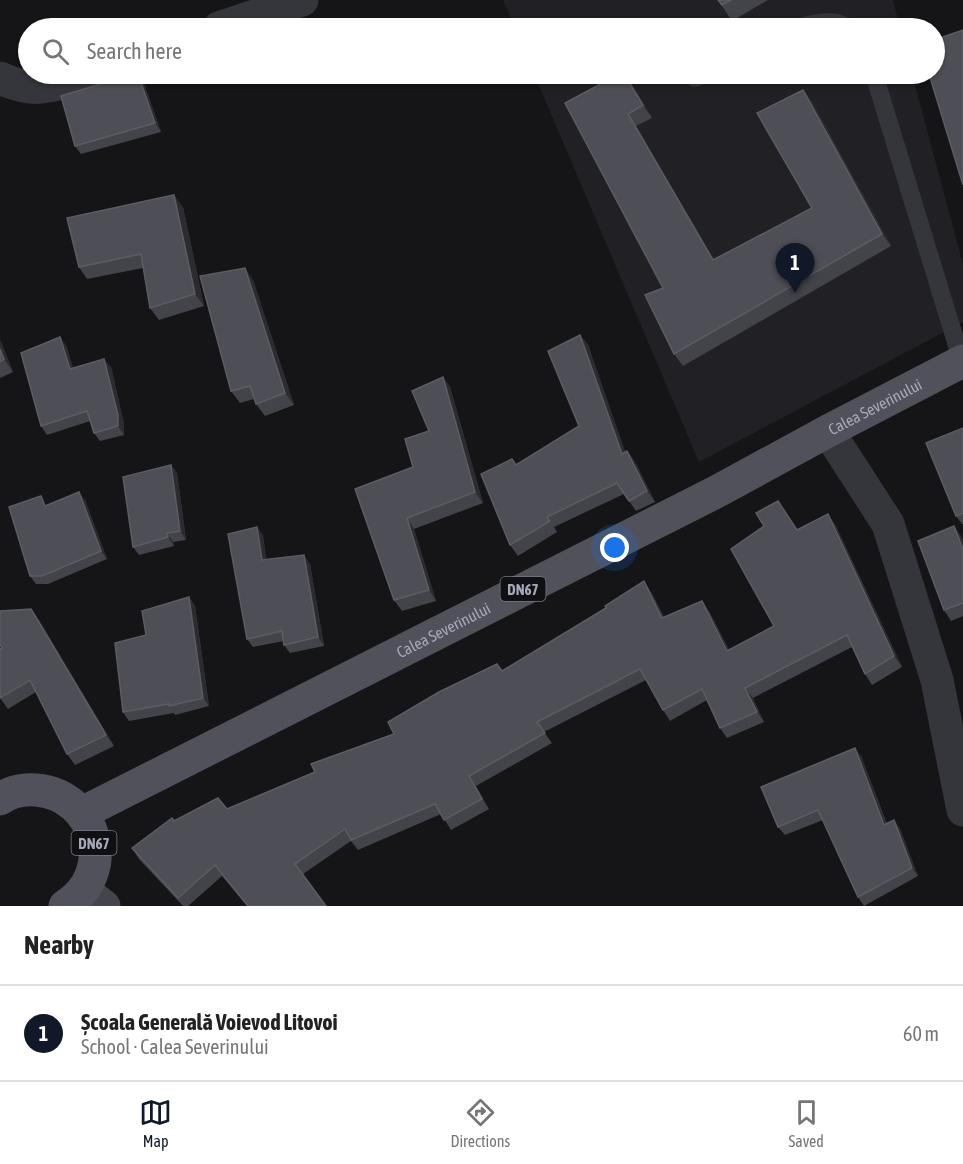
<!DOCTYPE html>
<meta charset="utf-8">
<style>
:root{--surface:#fff;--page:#f6f6f6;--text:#222;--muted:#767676;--line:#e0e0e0;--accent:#111827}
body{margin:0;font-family:"Asap Condensed",sans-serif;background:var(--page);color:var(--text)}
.you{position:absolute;left:615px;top:548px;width:21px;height:21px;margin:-15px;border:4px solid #fff;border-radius:50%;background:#1a73e8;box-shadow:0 0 0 9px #1a73e833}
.badge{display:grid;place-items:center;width:39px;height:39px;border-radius:50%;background:var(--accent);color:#fff;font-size:20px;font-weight:700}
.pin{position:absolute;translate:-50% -50px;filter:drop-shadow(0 2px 3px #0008)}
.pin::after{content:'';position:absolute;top:32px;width:21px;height:18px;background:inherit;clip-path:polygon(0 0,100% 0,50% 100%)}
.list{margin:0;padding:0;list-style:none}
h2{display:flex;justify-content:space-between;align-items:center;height:78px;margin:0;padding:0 24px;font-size:26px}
h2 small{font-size:20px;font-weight:400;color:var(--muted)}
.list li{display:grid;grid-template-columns:39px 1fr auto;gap:18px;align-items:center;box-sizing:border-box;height:96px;padding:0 24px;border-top:2px solid var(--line)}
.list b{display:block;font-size:22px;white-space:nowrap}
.list p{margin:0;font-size:20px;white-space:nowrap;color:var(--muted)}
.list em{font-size:20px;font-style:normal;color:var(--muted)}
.icon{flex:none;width:33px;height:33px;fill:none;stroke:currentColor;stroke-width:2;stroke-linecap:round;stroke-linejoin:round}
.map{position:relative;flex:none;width:963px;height:906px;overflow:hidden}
.search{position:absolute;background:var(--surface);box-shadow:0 2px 4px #0004;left:18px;right:18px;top:18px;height:66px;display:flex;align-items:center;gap:15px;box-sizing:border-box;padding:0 21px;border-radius:33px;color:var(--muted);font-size:22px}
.sheet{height:174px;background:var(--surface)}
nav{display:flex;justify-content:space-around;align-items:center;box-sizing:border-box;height:84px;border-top:2px solid var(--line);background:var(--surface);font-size:16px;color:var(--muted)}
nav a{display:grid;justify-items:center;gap:3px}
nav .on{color:var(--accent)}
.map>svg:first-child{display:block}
.built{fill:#212024}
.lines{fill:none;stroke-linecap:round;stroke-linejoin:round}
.lane{stroke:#35353c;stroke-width:18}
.street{stroke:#35353c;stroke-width:33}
.secondary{stroke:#43444c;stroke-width:33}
.primary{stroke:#51515b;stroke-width:33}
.wall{fill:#43444a}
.shaded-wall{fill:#2c2c30}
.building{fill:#4e4e56;stroke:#5c5c65;stroke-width:1.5}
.labels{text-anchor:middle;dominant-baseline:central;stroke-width:4.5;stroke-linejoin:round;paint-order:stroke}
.shield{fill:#100f11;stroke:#787a86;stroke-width:1.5}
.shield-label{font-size:15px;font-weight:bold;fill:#a5a8b8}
.street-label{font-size:16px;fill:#a5a8b8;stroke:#100f11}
</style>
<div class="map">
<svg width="963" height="906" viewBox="0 0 963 906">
<rect width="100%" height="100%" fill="#151416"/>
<!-- built -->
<g class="built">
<polygon points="503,0 893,0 900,28 515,28"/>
<polygon points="534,74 912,74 963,264 963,322 699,462"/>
</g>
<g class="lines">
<!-- lane -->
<g class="lane">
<path d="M 799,28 C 812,23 836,18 847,28"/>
<polyline points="874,74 962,362"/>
<polyline points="695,78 704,74"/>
</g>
<!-- street -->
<g class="street">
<polyline points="219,28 302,0"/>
<path d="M 0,78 C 37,95 52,86 88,74"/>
<polyline points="828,431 888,524 937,680 963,810"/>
</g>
<!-- secondary -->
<polyline class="secondary" points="83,890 104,906"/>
<!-- primary -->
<g class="primary">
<path d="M 0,799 C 10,792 23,789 36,790 C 97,795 118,873 65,906"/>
<path id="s1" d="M 82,813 L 716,492 L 828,431 L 963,361"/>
</g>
</g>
<!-- wall -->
<g class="wall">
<polygon points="718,0 768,0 732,21"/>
<polygon points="625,74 652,118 636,126 714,260 812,208 803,90 812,102 891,246 683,366 674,354 663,288 565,103"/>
<polygon points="143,81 161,132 81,154 75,146"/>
<polygon points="183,207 204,306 159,320 150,308 143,268 87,279 79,267"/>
<polygon points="253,280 294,405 265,416 256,404 254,399 240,403 231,391"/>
<polygon points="580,335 588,345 625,452 627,451 635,462 655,502 636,511 624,494 554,527 557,532 518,556 510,545 516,465 579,426"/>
<polygon points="0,340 13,372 0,378"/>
<polygon points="66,345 73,368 111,367 124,424 124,435 100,441 94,433 90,421 47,435 41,426"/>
<polygon points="443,377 450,387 483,503 414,529 436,601 402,611 394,600 413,467 429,431"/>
<polygon points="963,428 963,524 962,524 956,516"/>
<polygon points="171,465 177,473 186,540 173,542 174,546 139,555 133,547"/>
<polygon points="85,500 107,559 48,584 36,584 30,576 47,505"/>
<polygon points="835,524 902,667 872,685 865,674 852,647 753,698 764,722 727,738 720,728 707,700 670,721 663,710 646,680 544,732 552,743 476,786 489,809 451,830 441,814 358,850 351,841 303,874 326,906 247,906 222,876 188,906 183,906 139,859 132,848 174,821 227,809 315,772 394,734 502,671 651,592 664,617 709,611 729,650 774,626 797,529"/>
<polygon points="263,535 266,560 310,564 324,646 290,653 284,645 284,641 253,647 247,639"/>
<polygon points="961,536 963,540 963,616 951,621 944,610"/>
<polygon points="189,597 195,606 209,706 175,715 174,713 129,721 123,712 146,635"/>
<polygon points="39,620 114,746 75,765 67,754 36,692 8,709 0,698"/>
<polygon points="861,756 887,824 894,820 900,829 918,876 864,906 858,897 823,820 785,835 778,827"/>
</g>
<!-- shaded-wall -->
<g class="shaded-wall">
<polygon points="138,74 143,81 161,132 155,123"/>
<polygon points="624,74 632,84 652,118 643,105"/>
<polygon points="803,90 812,102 891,246 882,234"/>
<polygon points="628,114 636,126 722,273 713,260"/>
<polygon points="174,195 183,207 204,306 195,294"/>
<polygon points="245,268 253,280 294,405 285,393"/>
<polygon points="580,335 588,345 630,465 622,454"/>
<polygon points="60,337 66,345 76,378 70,369"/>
<polygon points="0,340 13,372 4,359 0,349"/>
<polygon points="104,359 111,367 124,424 124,435 118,426"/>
<polygon points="443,377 450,387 483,503 475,492"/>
<polygon points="627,451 635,462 655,502 647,491"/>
<polygon points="171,465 177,473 186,540 180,531"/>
<polygon points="79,492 85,500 107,559 101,551"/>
<polygon points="828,514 835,524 902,667 894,656"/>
<polygon points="407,518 414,529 436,601 429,590"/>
<polygon points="954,526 961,536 963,540 963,549"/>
<polygon points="257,527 263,535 268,569 262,560"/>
<polygon points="167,533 173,542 174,546 168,537"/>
<polygon points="304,555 310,564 324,646 318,637"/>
<polygon points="644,581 651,592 670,628 662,618"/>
<polygon points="189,597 195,606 209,706 203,698"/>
<polygon points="702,601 709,611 734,661 727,651"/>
<polygon points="31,609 39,620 114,746 106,735"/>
<polygon points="745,688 753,698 764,722 757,712"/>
<polygon points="855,748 861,756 890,834 884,825"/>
<polygon points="469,776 476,786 489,809 482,799"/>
<polygon points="894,820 900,829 918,876 912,868"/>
</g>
<!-- building -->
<g class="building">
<polygon points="718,0 731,0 722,5"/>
<polygon points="963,30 963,185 929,74 934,74 934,40"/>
<polygon points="133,74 138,74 155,123 75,146 61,96"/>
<polygon points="619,74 624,74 643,105 628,114 713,260 812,208 757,113 803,90 882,234 674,354 645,295 663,288 565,103"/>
<polygon points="174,195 195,294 150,308 141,254 79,267 67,218"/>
<polygon points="245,268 285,393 256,404 250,386 231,391 200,276"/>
<polygon points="580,335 622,454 627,451 647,491 629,501 617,483 547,517 550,521 510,545 481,474 512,459 516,465 579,426 548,351"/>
<polygon points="60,337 70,369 104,359 118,415 118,426 94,433 87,411 41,426 21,353"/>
<polygon points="0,349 4,359 0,362"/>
<polygon points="443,377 475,492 407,518 429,590 394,600 355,489 413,467 405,439 429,431 412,391"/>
<polygon points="963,428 963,513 956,516 926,443"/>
<polygon points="171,465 180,531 167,533 168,537 133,547 123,477"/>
<polygon points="79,492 101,551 42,576 30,576 9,507 41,496 45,506"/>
<polygon points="778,501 797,530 828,514 894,656 865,674 847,635 745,688 757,712 720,728 702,689 663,710 640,669 537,722 545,733 469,776 482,799 444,820 435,804 351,840 345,829 295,864 326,906 248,906 215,865 178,898 132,848 172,818 174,821 218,798 227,809 315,772 311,764 394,734 388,722 439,692 497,664 502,671 606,608 605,606 644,581 662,618 702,601 727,651 774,626 731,549 764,526 756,513"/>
<polygon points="954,526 963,549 963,603 944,610 918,541"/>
<polygon points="257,527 262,560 304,555 318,637 284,645 282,631 247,639 228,534"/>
<polygon points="189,597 203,698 169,706 169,704 123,712 115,643 146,635 142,611"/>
<polygon points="31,609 106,735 67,754 30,680 0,698 0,649 2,648 0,645 0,611"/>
<polygon points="855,748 884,825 894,820 912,868 858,897 818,810 778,827 761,787"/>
</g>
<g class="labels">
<!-- shield labels -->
<g class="shield">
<rect x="500.5" y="577" width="45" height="24" rx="4.5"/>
<rect x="71.5" y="831" width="45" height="24" rx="4.5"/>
</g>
<g class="shield-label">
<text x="523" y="589">DN67</text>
<text x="94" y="843">DN67</text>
</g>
<!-- street labels -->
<g class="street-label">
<text stroke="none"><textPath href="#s1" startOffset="891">Calea Severinului</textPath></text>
<text stroke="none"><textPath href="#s1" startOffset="405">Calea Severinului</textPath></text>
</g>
</g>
</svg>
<div class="you"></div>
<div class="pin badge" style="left:795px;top:293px">1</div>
<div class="search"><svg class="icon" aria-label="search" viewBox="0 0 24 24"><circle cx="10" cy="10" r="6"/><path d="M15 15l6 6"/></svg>Search here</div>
</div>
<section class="sheet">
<h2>Nearby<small></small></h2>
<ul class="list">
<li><span class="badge">1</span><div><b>Școala Generală Voievod Litovoi</b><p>School · Calea Severinului</p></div><em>60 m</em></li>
</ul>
</section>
<nav>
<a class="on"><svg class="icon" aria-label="map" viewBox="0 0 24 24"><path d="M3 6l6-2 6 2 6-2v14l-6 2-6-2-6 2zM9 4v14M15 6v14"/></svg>Map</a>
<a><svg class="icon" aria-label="directions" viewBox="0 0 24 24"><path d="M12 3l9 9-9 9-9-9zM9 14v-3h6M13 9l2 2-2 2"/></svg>Directions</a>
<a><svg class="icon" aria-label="saved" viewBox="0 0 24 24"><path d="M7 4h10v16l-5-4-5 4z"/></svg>Saved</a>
</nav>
